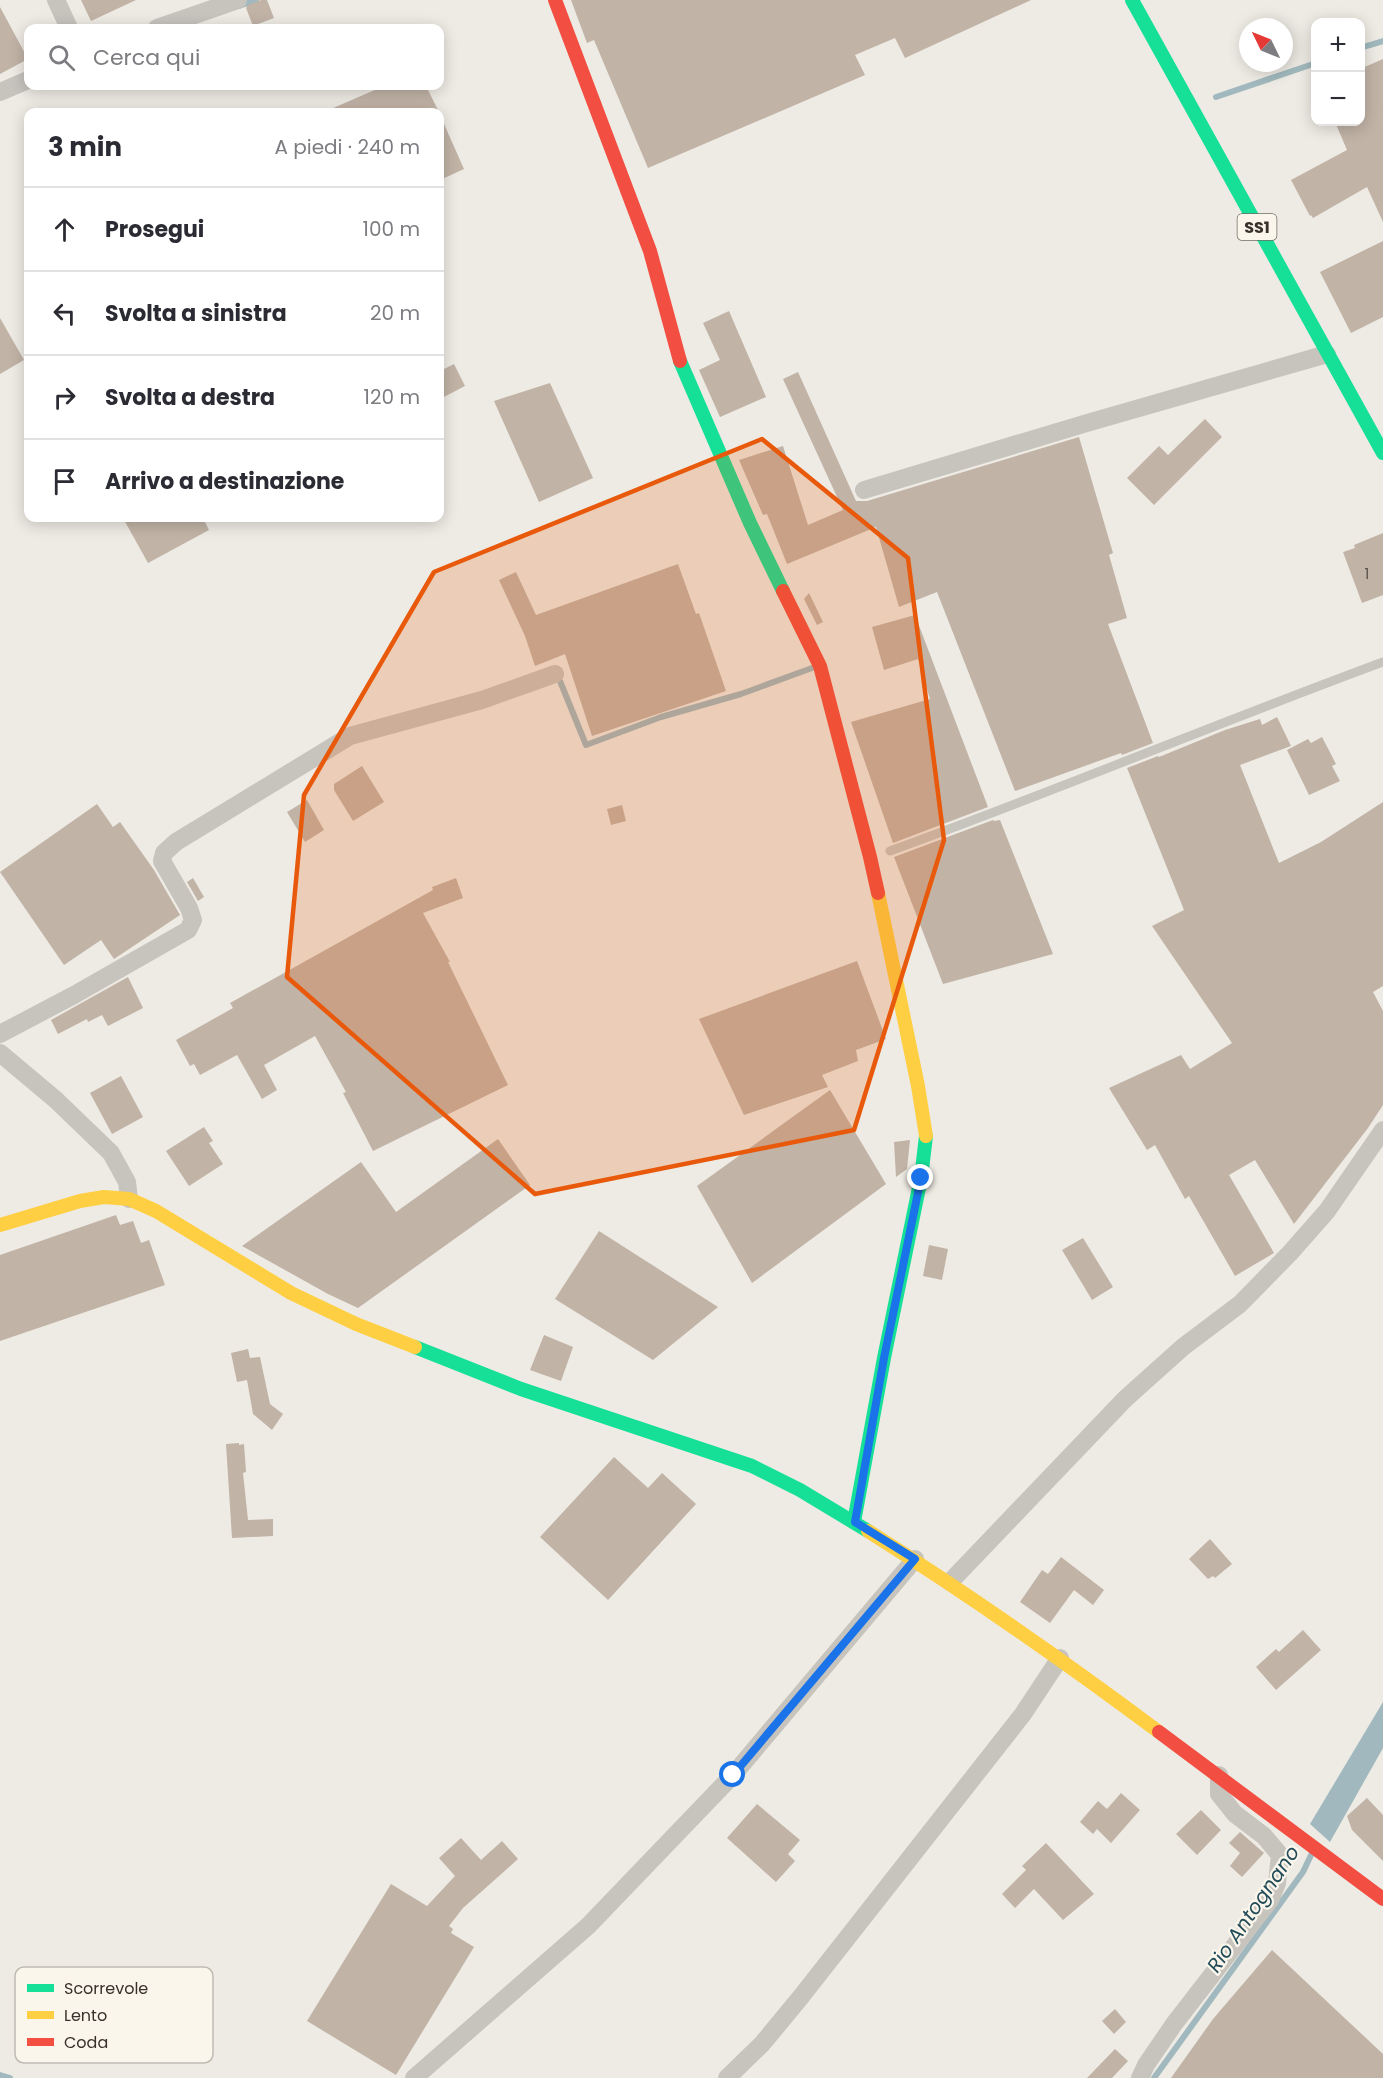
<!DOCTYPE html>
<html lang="it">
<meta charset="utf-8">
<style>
:root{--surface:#fff;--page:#f7f7f7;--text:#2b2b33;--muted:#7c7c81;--line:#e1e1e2}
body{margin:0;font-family:Poppins,sans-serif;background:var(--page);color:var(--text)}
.controls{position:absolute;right:18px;top:18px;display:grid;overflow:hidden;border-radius:12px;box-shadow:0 3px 15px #0003}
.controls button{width:54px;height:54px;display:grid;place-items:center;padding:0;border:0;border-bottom:2px solid var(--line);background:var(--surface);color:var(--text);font:30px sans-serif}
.compass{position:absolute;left:1239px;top:18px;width:54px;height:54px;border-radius:50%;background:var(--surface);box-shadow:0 3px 15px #0003;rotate:313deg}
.stop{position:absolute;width:18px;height:18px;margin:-14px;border:4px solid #1a73e8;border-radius:50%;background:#fff}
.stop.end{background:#1a73e8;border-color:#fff;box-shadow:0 2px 6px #0008}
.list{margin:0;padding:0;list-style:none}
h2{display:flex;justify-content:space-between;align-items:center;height:78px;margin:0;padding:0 24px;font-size:26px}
h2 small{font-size:20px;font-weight:400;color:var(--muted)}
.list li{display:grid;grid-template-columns:39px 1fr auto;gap:18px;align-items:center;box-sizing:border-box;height:84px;padding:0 24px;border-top:2px solid var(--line)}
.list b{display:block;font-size:22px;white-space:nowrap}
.list em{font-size:20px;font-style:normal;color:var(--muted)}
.icon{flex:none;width:33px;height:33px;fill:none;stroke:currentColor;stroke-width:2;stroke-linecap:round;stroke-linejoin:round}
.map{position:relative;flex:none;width:1383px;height:2078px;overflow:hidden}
.search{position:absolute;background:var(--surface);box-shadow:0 3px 15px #0003;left:24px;top:24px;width:420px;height:66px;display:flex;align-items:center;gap:15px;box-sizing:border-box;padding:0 21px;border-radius:12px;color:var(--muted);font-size:22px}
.panel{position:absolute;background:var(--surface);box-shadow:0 3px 15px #0003;left:24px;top:108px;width:420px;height:414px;border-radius:12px}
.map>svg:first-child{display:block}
.water{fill:#a1b9be}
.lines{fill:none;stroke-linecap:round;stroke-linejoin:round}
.stream{stroke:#a1b9be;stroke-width:6}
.building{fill:#c1b3a6}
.lane{stroke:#c7c3bd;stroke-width:9}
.street{stroke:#c7c3bd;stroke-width:18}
.fast{stroke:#16e098;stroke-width:14}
.slow{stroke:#ffcf43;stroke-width:14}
.jam{stroke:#f24e42;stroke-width:14}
.route{stroke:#1a73e8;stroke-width:8}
.marked{fill:#e8590c;fill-opacity:0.2;stroke:#e8590c;stroke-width:4.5;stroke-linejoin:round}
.labels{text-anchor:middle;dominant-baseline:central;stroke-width:4.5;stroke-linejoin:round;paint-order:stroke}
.number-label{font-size:15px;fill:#5a524a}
.shield{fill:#faf6ec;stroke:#726c65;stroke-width:1.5}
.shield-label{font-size:16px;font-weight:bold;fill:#38312b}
.water-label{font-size:20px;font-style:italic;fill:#224b58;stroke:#faf6ec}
.key{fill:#faf6ec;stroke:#c0bbb2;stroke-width:1.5}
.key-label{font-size:16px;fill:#38312b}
</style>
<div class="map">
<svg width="1383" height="2078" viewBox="0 0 1383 2078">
<rect width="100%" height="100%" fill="#eeebe4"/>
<!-- water -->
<polygon class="water" points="1383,1702 1383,1748 1330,1842 1310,1824"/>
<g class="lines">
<!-- stream -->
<g class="stream">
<polyline points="239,6 256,0"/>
<polyline points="1360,48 1383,41"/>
<polyline points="1216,97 1316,63"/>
<polyline points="560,681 586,745 661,717 741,694 812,668"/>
<polyline points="0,2075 10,2078"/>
<polyline points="1154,2078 1303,1872 1312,1853"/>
</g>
</g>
<!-- building -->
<g class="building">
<polygon points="81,0 136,0 91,21"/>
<polygon points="261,0 267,0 274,18 253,26 246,8 248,5"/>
<polygon points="571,0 1031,0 905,58 895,38 855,55 865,75 648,168 594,40 587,43"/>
<polygon points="0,7 28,59 0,74"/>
<polygon points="1383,59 1383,222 1367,187 1313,218 1311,215 1310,216 1291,180 1347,150 1335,122 1360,122 1360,69"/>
<polygon points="384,86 426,86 439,112 324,112"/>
<polygon points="440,115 464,169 440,180"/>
<polygon points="1383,241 1383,317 1351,333 1320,272"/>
<polygon points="729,311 766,397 720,417 699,370 720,360 703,323"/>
<polygon points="0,318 24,360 0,374"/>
<polygon points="454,364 465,386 440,399 440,371"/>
<polygon points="798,372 856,501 867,501 1079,437 1113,553 1109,555 1127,618 1108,624 1153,743 1122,755 1121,753 1015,791 937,592 899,607 876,527 787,564 767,514 763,515 739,460 783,446 808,525 843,510 783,379"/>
<polygon points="550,383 593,478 539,502 494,401"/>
<polygon points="1205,419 1222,437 1154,505 1127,478 1159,446 1168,455"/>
<polygon points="123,518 203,518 209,530 148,563"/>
<polygon points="1383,533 1383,595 1362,603 1343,552 1355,548 1354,545"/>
<polygon points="678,564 696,614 699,613 726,691 592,736 565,654 535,666 525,636 499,580 516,572 536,615"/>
<polygon points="809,593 823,622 817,625 804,599"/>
<polygon points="915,615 988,807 893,843 851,722 930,699 918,659 884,670 872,627"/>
<polygon points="1277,717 1291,746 1240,765 1279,863 1321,842 1383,802 1383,986 1373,992 1383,1011 1383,1105 1368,1128 1294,1224 1255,1160 1229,1175 1274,1253 1235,1276 1189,1196 1185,1199 1155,1145 1147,1150 1109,1088 1181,1055 1190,1069 1232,1043 1152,926 1184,910 1127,768 1158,756 1159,757 1225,730 1260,719 1262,725"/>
<polygon points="1322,737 1336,764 1332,766 1340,781 1309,795 1287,750 1308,739 1311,743"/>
<polygon points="362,766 384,802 353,821 334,790 334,784"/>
<polygon points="307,800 324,830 305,842 287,812"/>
<polygon points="97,804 113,827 120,822 154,870 180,915 114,959 101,940 64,965 0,872"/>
<polygon points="622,805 626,821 611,825 607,809"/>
<polygon points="993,820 994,821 1000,820 1053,954 943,984 894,857"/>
<polygon points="193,878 204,897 198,901 187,882"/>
<polygon points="456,878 463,898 423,913 450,962 448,962 508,1085 373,1151 343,1093 346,1092 315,1036 264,1065 277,1090 262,1099 237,1055 200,1075 194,1064 190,1066 176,1040 233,1008 230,1003 433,890 432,887"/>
<polygon points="857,961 886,1039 856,1050 858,1061 822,1075 828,1087 744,1115 699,1019"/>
<polygon points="128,977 143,1008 108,1026 102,1015 88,1022 87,1019 58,1034 51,1020"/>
<polygon points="121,1076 143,1117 112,1134 90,1093"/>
<polygon points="830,1090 886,1184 752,1283 697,1186"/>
<polygon points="204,1127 213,1141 209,1143 223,1164 189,1186 166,1151"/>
<polygon points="498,1139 530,1185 358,1308 328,1294 242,1246 361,1162 396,1212"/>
<polygon points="910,1140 907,1169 896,1177 894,1142"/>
<polygon points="116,1215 120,1225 133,1221 141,1243 149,1240 165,1285 0,1341 0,1255"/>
<polygon points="599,1231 718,1307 653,1360 555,1299"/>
<polygon points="1083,1238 1113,1287 1092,1300 1062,1250"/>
<polygon points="929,1245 948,1249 942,1280 923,1276"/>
<polygon points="544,1335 573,1347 561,1381 530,1370"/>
<polygon points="248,1349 250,1358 260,1357 270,1404 283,1414 272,1430 253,1414 247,1380 237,1382 231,1353"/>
<polygon points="239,1443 239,1445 244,1444 246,1472 243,1473 248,1520 273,1519 273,1536 232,1538 226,1444"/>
<polygon points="614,1457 648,1488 662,1473 696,1504 608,1600 540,1537"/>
<polygon points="1210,1539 1232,1564 1215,1578 1213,1576 1208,1579 1189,1559"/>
<polygon points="1061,1557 1104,1590 1093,1605 1074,1590 1050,1623 1020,1602 1042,1570 1048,1574"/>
<polygon points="1303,1630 1321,1650 1276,1690 1256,1667 1276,1649 1279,1652"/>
<polygon points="1121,1793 1140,1810 1111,1843 1097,1829 1093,1834 1080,1822 1098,1801 1107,1809"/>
<polygon points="1367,1798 1383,1815 1383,1861 1352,1830 1347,1816"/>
<polygon points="757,1804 800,1840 788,1854 795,1861 776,1882 727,1838"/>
<polygon points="1201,1810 1221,1830 1197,1855 1176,1834"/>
<polygon points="1240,1832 1264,1853 1242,1877 1230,1866 1240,1853 1229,1843"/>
<polygon points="461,1838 481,1860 502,1841 518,1859 463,1908 449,1926 453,1929 451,1933 474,1947 396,2075 307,2021 391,1884 427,1906 455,1876 439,1858"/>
<polygon points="1046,1843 1094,1894 1063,1920 1034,1889 1015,1908 1002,1894 1026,1870 1022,1866"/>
<polygon points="1272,1950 1383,2054 1383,2078 1171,2078 1213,2019"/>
<polygon points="1115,2009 1126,2022 1114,2034 1102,2021"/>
<polygon points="1115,2049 1128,2061 1112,2078 1087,2078"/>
</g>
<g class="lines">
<!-- lane -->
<path class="lane" d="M 890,851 C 1055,791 1218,723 1383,662"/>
<!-- street -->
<g class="street">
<polyline points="56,0 69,28"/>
<polyline points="157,28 238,0"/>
<polyline points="0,92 28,80"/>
<polyline points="864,490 1087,423 1327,354"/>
<polyline points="0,1034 74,995 188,930 193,920 189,908 162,861 164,853 176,842 350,736 482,700 555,674"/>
<polyline points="0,1053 56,1100 111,1153 127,1182 129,1199"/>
<polyline points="950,1582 1125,1399 1183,1347 1240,1304 1290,1253 1327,1211 1383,1130"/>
<polyline points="414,2078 588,1926 733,1775 915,1559"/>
<polyline points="727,2078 762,2044 800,1998 1023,1714 1060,1658"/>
<polyline points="1140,2078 1146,2065 1174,2024 1270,1900 1277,1883 1280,1855 1264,1836 1235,1814 1219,1794 1219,1775"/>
</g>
<!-- fast -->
<g class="fast">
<polyline points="1132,0 1383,453"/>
<polyline points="680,361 750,523 783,591"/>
<polyline points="415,1347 521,1389 752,1466 800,1490 868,1531"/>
<polyline points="854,1522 884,1358 921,1178 926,1136"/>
</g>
<!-- slow -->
<g class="slow">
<polyline points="878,893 918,1086 926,1136"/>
<polyline points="0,1225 80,1201 104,1197 129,1199 156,1211 291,1293 356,1324 415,1347"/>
<path d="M 868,1531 C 968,1594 1064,1661 1159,1732"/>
</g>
<!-- jam -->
<g class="jam">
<polyline points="555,0 650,251 680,361"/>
<polyline points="783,591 820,666 870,857 878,893"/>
<polyline points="1159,1732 1383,1899"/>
</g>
</g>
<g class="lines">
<!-- route -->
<polyline class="route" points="733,1775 915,1559 855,1522 884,1358 921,1178"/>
</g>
<!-- marked area -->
<path class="marked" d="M 762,439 L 908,558 L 944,840 L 854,1130 L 535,1194 L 287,977 L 304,795 L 434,572 Z"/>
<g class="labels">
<!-- number labels -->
<g class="number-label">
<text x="1367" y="573">1</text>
</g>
<!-- shield labels -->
<rect class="shield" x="1237.5" y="214" width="39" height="26" rx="4.5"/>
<g class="shield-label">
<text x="1257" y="227">SS1</text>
</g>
<!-- water labels -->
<g class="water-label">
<text transform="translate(1253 1909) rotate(-56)">Rio Antognano</text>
</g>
</g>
<!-- legend -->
<rect x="15" y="1967" width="198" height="96" rx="9" class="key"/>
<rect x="27" y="1984" width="27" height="8" fill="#16e098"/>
<rect x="27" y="2011" width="27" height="8" fill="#ffcf43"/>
<rect x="27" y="2038" width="27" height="8" fill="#f24e42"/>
<g class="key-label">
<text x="64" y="1994">Scorrevole</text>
<text x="64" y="2021">Lento</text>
<text x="64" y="2048">Coda</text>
</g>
</svg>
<div class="controls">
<button>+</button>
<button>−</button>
</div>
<svg class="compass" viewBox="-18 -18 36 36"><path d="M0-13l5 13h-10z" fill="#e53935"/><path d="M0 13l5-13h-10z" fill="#7c7c81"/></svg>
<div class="stop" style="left:733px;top:1775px"></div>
<div class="stop end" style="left:921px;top:1178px"></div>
<div class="search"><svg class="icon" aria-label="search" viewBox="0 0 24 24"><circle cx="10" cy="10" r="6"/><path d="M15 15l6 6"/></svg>Cerca qui</div>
<section class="panel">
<h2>3 min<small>A piedi · 240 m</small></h2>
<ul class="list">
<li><svg class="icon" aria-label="ahead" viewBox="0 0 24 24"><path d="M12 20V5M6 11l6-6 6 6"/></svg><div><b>Prosegui</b></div><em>100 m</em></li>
<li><svg class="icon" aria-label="left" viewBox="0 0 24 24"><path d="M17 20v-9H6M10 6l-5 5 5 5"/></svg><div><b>Svolta a sinistra</b></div><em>20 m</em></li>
<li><svg class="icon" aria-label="right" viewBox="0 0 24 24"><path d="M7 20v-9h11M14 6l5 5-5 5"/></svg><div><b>Svolta a destra</b></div><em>120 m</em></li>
<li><svg class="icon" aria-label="arrive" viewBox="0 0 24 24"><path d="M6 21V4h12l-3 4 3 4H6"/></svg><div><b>Arrivo a destinazione</b></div></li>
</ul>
</section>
</div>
